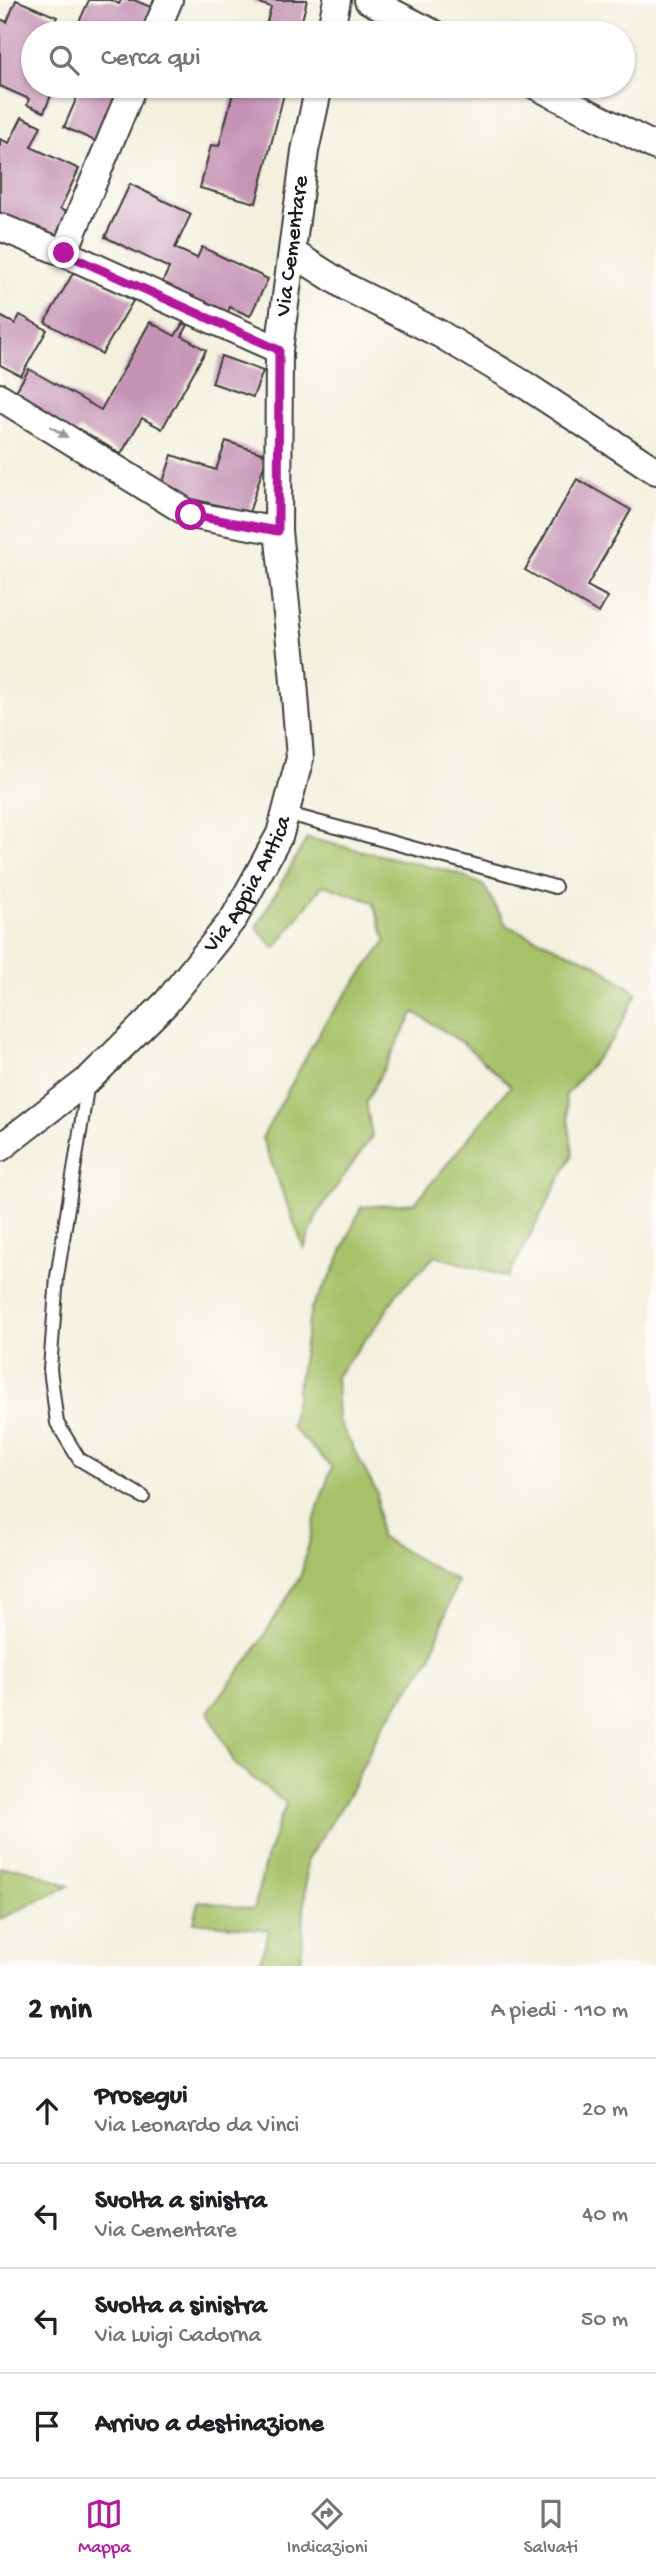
<!DOCTYPE html>
<html lang="it">
<meta charset="utf-8">
<style>
:root{--surface:#fff;--page:#f2f2f2;--text:#202124;--muted:#757577;--line:#e0e0e0;--accent:#b5179e}
body{margin:0;font-family:"Gochi Hand",sans-serif;background:var(--page);color:var(--text)}
.stop{position:absolute;width:21px;height:21px;margin:-16px;border:5px solid #b5179e;border-radius:50%;background:#fff}
.stop.end{background:#b5179e;border-color:#fff;box-shadow:0 2px 7px #0008}
.list{margin:0;padding:0;list-style:none}
h2{display:flex;justify-content:space-between;align-items:center;height:91px;margin:0;padding:0 28px;font-size:30px}
h2 small{font-size:23px;font-weight:400;color:var(--muted)}
.list li{display:grid;grid-template-columns:46px 1fr auto;gap:21px;align-items:center;box-sizing:border-box;height:105px;padding:0 28px;border-top:2px solid var(--line)}
.list b{display:block;font-size:26px;white-space:nowrap}
.list p{margin:0;font-size:23px;white-space:nowrap;color:var(--muted)}
.list em{font-size:23px;font-style:normal;color:var(--muted)}
.icon{flex:none;width:38px;height:38px;fill:none;stroke:currentColor;stroke-width:2;stroke-linecap:round;stroke-linejoin:round}
.map{position:relative;flex:none;width:656px;height:1966px;overflow:hidden}
.search{position:absolute;background:var(--surface);box-shadow:0 2px 5px #0004;left:21px;right:21px;top:21px;height:77px;display:flex;align-items:center;gap:18px;box-sizing:border-box;padding:0 24px;border-radius:38px;color:var(--muted);font-size:26px}
.sheet{height:511px;background:var(--surface)}
nav{display:flex;justify-content:space-around;align-items:center;box-sizing:border-box;height:98px;border-top:2px solid var(--line);background:var(--surface);font-size:19px;color:var(--muted)}
nav a{display:grid;justify-items:center;gap:4px}
nav .on{color:var(--accent)}
.map>svg:first-child{display:block}
.green{fill:#a6c168;stroke:#616e42;stroke-width:2}
.building{fill:#c593b5}
.lines{fill:none;stroke-linecap:round;stroke-linejoin:round}
.lane-casing{stroke:#3c3c39;stroke-width:16}
.street-casing{stroke:#3c3c39;stroke-width:30}
.lane{stroke:#fff;stroke-width:12}
.street{stroke:#fff;stroke-width:26}
.oneway{fill:#999}
.route{stroke:#b5179e;stroke-width:9}
.labels{text-anchor:middle;dominant-baseline:central;stroke-width:6;stroke-linejoin:round;paint-order:stroke}
.street-label{font-size:23px;fill:#1c1c1c;stroke:#fdfcf7}
</style>
<div class="map">
<svg width="656" height="1966" viewBox="0 0 656 1966">
<rect width="100%" height="100%" fill="#fdfcf7"/>
<filter id="ink" filterUnits="userSpaceOnUse"><feTurbulence type="fractalNoise" baseFrequency=".0143" numOctaves="2"/><feDisplacementMap in="SourceGraphic" scale="14" xChannelSelector="R" yChannelSelector="G"/><feConvolveMatrix kernelMatrix="1 2 1 2 8 2 1 2 1" color-interpolation-filters="sRGB"/></filter>
<filter id="wash" filterUnits="userSpaceOnUse"><feTurbulence type="fractalNoise" baseFrequency=".00686" numOctaves="4" result="noise"/><feDisplacementMap in="SourceGraphic" scale="28" xChannelSelector="R" yChannelSelector="G"/><feGaussianBlur stdDeviation="1.57" result="paint"/><feColorMatrix in="noise" values="0 0 0 0 0 0 0 0 0 0 0 0 0 0 0 0 0 1.4 0 .05"/><feComposite in="paint" operator="in"/></filter>
<g filter="url(#wash)">
<rect width="100%" height="100%" fill="#f3f0de"/>
<!-- green -->
<g class="green">
<polygon points="307,838 457,873 484,886 507,926 594,963 637,993 614,1038 565,1096 573,1154 508,1277 435,1256 397,1293 381,1320 336,1376 338,1420 377,1493 380,1537 457,1581 431,1657 380,1730 349,1795 307,1860 301,1966 259,1966 269,1930 194,1922 199,1901 254,1909 266,1858 286,1803 235,1764 208,1712 257,1647 301,1575 319,1503 332,1467 291,1427 311,1308 333,1272 361,1207 415,1203 511,1086 464,1044 414,1012 366,1102 372,1136 318,1213 304,1249 262,1138 324,1024 386,941 373,902 323,885 275,948 256,928"/>
<polygon points="0,1867 27,1869 69,1886 0,1919"/>
</g>
<g id="blocks">
<!-- building -->
<g class="building">
<polygon points="16,0 57,17 50,33 33,33 33,86 55,86 44,112 27,105 29,99 0,86 0,19 7,22"/>
<polygon points="89,0 111,0 119,4 121,0 134,0 153,8 142,33 74,33"/>
<polygon points="249,0 307,0 299,33 264,33 271,7"/>
<polygon points="82,86 120,86 97,142 64,127"/>
<polygon points="235,86 286,86 256,203 200,188 211,145 219,146"/>
<polygon points="22,117 41,126 31,147 79,169 60,209 68,213 55,242 0,216 0,139 9,143"/>
<polygon points="130,184 191,214 175,248 197,258 202,247 268,279 250,316 230,307 224,321 158,292 169,268 105,237"/>
<polygon points="76,268 133,301 102,354 45,322"/>
<polygon points="20,315 47,330 21,376 0,365 0,316 15,324"/>
<polygon points="150,322 175,336 183,323 188,325 182,336 206,350 162,429 142,418 121,454 79,429 76,434 12,398 29,369 101,410"/>
<polygon points="221,356 263,371 253,397 212,383"/>
<polygon points="226,441 267,455 249,513 160,491 172,455 216,470"/>
<polygon points="577,479 631,510 587,586 608,597 599,613 525,570"/>
</g>
</g>
</g>
<g filter="url(#ink)">
<use href="#blocks" fill-opacity="0" stroke="#3c3c39" stroke-width="2"/>
<g class="lines">
<!-- lane casing -->
<g class="lane-casing">
<g id="lane">
<polyline points="285,813 555,887"/>
<polyline points="88,1082 57,1277 50,1369 57,1423 79,1459 143,1497"/>
</g>
</g>
<!-- street casing -->
<g class="street-casing">
<g id="street">
<polyline points="368,0 433,33"/>
<polyline points="155,33 169,0"/>
<polyline points="330,33 337,0"/>
<polyline points="536,86 656,147"/>
<polyline points="0,227 64,253 279,350"/>
<polyline points="64,253 133,86"/>
<polyline points="293,253 348,288 440,334 525,385 656,471"/>
<polyline points="0,397 191,515 278,531"/>
<path id="s1" d="M 0,1148 L 89,1079 L 166,1003 L 234,918 L 280,834 L 300,758 L 293,670 L 278,531 L 279,350 L 305,151 L 319,86"/>
</g>
</g>
<!-- lane -->
<use href="#lane" class="lane"/>
<!-- street -->
<use href="#street" class="street"/>
</g>
<!-- one-way arrows -->
<defs><path id="oneway-solid" d="M-6-.8H1V-3.2L6.5 0L1 3.2V.8H-6Z" transform="scale(1.75)"/></defs>
<use class="oneway" href="#oneway-solid" transform="translate(59 432) rotate(32)"/>
</g>
<g class="lines" filter="url(#ink)">
<!-- route -->
<polyline class="route" points="64,253 279,350 278,531 191,515"/>
</g>
<g class="labels">
<!-- street labels -->
<g class="street-label">
<text stroke="none"><textPath href="#s1" startOffset="1018">Via Cementare</textPath></text>
<text stroke="none"><textPath href="#s1" startOffset="366">Via Appia Antica</textPath></text>
</g>
</g>
</svg>
<div class="stop" style="left:191px;top:515px"></div>
<div class="stop end" style="left:64px;top:253px"></div>
<div class="search"><svg class="icon" aria-label="search" viewBox="0 0 24 24"><circle cx="10" cy="10" r="6"/><path d="M15 15l6 6"/></svg>Cerca qui</div>
</div>
<section class="sheet">
<h2>2 min<small>A piedi · 110 m</small></h2>
<ul class="list">
<li><svg class="icon" aria-label="ahead" viewBox="0 0 24 24"><path d="M12 20V5M6 11l6-6 6 6"/></svg><div><b>Prosegui</b><p>Via Leonardo da Vinci</p></div><em>20 m</em></li>
<li><svg class="icon" aria-label="left" viewBox="0 0 24 24"><path d="M17 20v-9H6M10 6l-5 5 5 5"/></svg><div><b>Svolta a sinistra</b><p>Via Cementare</p></div><em>40 m</em></li>
<li><svg class="icon" aria-label="left" viewBox="0 0 24 24"><path d="M17 20v-9H6M10 6l-5 5 5 5"/></svg><div><b>Svolta a sinistra</b><p>Via Luigi Cadorna</p></div><em>50 m</em></li>
<li><svg class="icon" aria-label="arrive" viewBox="0 0 24 24"><path d="M6 21V4h12l-3 4 3 4H6"/></svg><div><b>Arrivo a destinazione</b></div></li>
</ul>
</section>
<nav>
<a class="on"><svg class="icon" aria-label="map" viewBox="0 0 24 24"><path d="M3 6l6-2 6 2 6-2v14l-6 2-6-2-6 2zM9 4v14M15 6v14"/></svg>Mappa</a>
<a><svg class="icon" aria-label="directions" viewBox="0 0 24 24"><path d="M12 3l9 9-9 9-9-9zM9 14v-3h6M13 9l2 2-2 2"/></svg>Indicazioni</a>
<a><svg class="icon" aria-label="saved" viewBox="0 0 24 24"><path d="M7 4h10v16l-5-4-5 4z"/></svg>Salvati</a>
</nav>
